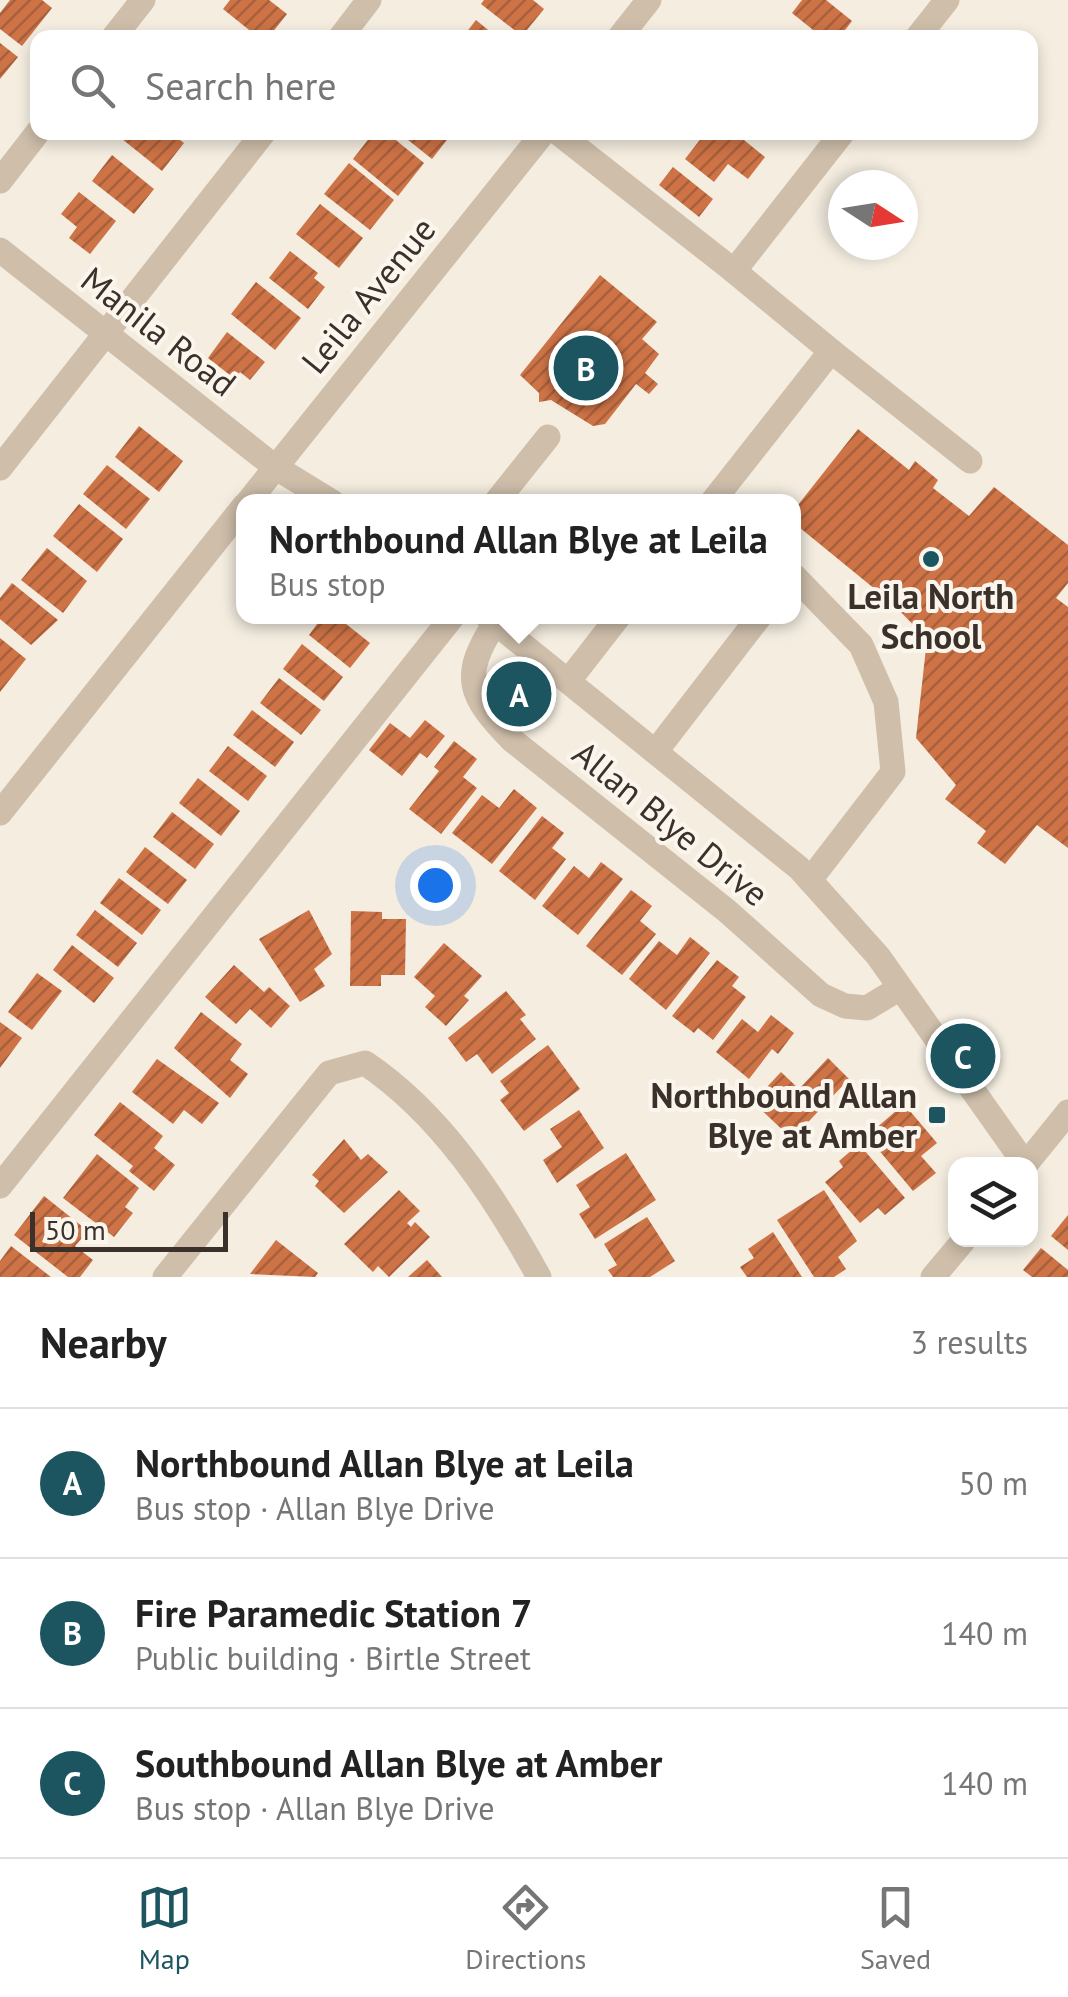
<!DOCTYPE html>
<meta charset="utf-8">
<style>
:root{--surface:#fff;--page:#f2f2f2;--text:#222;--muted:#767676;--line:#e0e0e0;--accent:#1c5560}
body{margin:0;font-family:"PT Sans",sans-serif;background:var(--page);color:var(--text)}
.controls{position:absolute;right:30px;bottom:30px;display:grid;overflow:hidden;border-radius:20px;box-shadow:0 5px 15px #0003}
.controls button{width:90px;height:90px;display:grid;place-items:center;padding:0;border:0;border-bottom:2px solid var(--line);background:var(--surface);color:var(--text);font:50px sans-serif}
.compass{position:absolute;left:828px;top:170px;width:90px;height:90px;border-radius:50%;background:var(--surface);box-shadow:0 5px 15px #0003;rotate:102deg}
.scale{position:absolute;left:30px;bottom:25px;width:198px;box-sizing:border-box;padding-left:10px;border:5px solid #3b312a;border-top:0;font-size:28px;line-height:35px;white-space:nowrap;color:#3b312a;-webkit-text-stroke:8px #fbf6ed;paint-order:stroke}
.you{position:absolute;left:435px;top:885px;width:35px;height:35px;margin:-25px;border:8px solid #fff;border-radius:50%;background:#1a73e8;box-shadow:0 0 0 15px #1a73e833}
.badge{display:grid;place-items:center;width:65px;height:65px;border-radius:50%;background:var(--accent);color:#fff;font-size:32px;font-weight:700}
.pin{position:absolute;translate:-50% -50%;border:5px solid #fff;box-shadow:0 2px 10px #0006}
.popup{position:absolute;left:236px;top:494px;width:565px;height:130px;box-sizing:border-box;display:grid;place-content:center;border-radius:20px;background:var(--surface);filter:drop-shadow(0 2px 8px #0005);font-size:32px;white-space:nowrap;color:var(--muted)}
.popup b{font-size:38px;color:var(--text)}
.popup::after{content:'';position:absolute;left:50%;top:100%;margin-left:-20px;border:20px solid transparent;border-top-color:var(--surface)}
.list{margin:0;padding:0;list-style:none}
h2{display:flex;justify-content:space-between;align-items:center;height:130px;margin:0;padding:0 40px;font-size:42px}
h2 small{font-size:32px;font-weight:400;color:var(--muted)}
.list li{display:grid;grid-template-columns:65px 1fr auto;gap:30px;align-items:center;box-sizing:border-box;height:150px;padding:0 40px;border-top:2px solid var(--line)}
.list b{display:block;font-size:38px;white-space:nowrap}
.list p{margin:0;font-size:32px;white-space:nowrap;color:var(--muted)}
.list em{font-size:32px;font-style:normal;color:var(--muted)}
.icon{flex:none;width:55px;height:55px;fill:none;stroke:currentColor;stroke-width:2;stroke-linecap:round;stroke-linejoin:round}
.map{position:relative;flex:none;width:1068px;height:1277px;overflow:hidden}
.search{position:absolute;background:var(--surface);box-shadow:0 5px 15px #0003;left:30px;right:30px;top:30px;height:110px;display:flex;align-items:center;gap:25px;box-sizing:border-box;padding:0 35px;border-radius:20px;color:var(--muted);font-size:38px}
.sheet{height:580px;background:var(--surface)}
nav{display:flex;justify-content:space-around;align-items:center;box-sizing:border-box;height:140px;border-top:2px solid var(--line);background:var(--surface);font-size:28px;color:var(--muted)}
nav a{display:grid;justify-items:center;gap:5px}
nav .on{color:var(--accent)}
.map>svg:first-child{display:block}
.building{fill:url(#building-hatch)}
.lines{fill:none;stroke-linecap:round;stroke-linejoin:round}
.minor{stroke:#cebeaa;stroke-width:25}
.poi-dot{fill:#1c5560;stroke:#fbf6ed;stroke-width:4}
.labels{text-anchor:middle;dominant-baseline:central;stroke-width:8;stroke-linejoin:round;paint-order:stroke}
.street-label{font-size:35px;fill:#3b312a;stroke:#fbf6ed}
.poi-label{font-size:35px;font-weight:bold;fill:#3b312a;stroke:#fbf6ed}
</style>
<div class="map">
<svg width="1068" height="1277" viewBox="0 0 1068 1277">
<defs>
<pattern id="building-hatch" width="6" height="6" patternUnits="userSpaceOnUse" patternTransform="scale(2.5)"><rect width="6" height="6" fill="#cd7346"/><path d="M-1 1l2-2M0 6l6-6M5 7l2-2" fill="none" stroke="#a85f3b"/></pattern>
</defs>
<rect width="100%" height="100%" fill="#f4ede0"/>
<!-- building -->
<g class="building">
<polygon points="10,0 42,0 52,8 22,46 0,29 0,13"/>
<polygon points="230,0 269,0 287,14 268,38 259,38 223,9"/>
<polygon points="484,0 533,0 544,9 522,36 481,4"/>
<polygon points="802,0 826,0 852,21 839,38 823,38 792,13"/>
<polygon points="476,20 498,38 462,38"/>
<polygon points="0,43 18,57 0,79"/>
<polygon points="128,132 170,132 184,143 162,171 122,139"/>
<polygon points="374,132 386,132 424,163 398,196 353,159"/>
<polygon points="398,132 446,132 450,136 432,159"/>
<polygon points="706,132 734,132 765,157 748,179 728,164 714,182 685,159"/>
<polygon points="112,155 154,189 134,214 92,181"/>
<polygon points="349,163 394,200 370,230 324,194"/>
<polygon points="673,167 713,199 699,217 659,185"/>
<polygon points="79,192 116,221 90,254 69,238 77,227 61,214"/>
<polygon points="320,204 363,238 339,268 296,234"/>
<polygon points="290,251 318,273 314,278 325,287 308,309 269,278"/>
<polygon points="600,275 657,322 642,339 659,354 645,373 658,384 649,394 636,384 605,424 593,426 551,400 539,402 539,393 520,375"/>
<polygon points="256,282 301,318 275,350 231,314"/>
<polygon points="227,332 265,362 250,380 240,372 235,379 208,358"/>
<polygon points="139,426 183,461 159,492 115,457"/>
<polygon points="858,429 909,470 915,461 938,480 933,488 969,516 994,487 1068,545 1068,583 1056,598 1068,607 1068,848 1037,825 1005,864 977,843 986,831 945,799 956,785 916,738 927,639 892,603 794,523 794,510"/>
<polygon points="107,465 150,499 126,529 83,494"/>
<polygon points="79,504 123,539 97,572 53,536"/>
<polygon points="47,548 87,581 63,613 21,580"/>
<polygon points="12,583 58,620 31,645 0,619 0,598"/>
<polygon points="323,616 336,616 370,643 350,668 309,635"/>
<polygon points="0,638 26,659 0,692"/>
<polygon points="302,644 343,677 324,701 283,669"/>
<polygon points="279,678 321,710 301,735 260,703"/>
<polygon points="252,710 294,742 275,767 233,735"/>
<polygon points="425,720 445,736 427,758 420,753 402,776 369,750 390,723 410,738"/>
<polygon points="454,741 477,759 463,777 477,788 441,834 409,809 439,771 434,767"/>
<polygon points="228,746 267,776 248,801 209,771"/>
<polygon points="198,778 240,811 221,836 179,803"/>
<polygon points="514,789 537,808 492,864 452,833 482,795 499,808"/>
<polygon points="172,812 214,844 195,869 153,837"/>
<polygon points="542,816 564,833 552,848 566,859 535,900 499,871"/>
<polygon points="145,847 187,880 168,904 126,872"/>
<polygon points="601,862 623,879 578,935 542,906 574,866 589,878"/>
<polygon points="119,878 161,910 142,935 100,903"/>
<polygon points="631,890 652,906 640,921 656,934 622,975 586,946"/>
<polygon points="95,910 137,943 118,967 76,935"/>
<polygon points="309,910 332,954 314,969 325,986 300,1002 259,939"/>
<polygon points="351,911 382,912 382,919 406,919 405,975 381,975 381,986 350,986"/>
<polygon points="690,937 710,953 666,1010 629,979 659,941 677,955"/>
<polygon points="444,943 482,976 464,996 469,1000 446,1026 425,1007 435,996 414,977"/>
<polygon points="72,945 114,978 94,1003 53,970"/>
<polygon points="717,960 739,977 732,986 746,997 713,1040 698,1028 694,1033 672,1016"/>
<polygon points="234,965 264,992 269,987 290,1006 271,1028 250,1009 236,1024 205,997"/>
<polygon points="37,973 62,991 32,1030 8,1012"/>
<polygon points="506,991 526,1015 520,1019 536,1039 492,1074 477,1054 466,1062 448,1038"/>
<polygon points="201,1012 242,1044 230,1060 248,1074 230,1098 174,1048"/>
<polygon points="771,1015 794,1033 778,1054 772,1049 749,1079 716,1052 742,1019 758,1032"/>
<polygon points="0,1022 22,1038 0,1068"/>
<polygon points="548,1045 580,1089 524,1131 500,1100 509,1093 500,1081"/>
<polygon points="828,1058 849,1079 792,1139 753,1102 781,1072 799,1089"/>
<polygon points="157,1059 219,1103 202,1124 184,1110 173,1124 132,1092"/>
<polygon points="120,1102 163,1136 154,1148 175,1165 154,1191 129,1171 133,1166 94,1135"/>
<polygon points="904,1104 937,1143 921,1156 936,1173 913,1191 867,1136"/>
<polygon points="579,1110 604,1148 557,1183 543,1160 562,1147 550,1129"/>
<polygon points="344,1139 361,1160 368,1154 388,1172 344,1213 315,1186 319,1181 312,1175"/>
<polygon points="859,1144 905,1198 885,1215 878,1208 860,1223 825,1182 843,1167 839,1161"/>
<polygon points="626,1153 656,1200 595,1239 579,1214 590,1207 576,1185"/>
<polygon points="97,1154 139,1188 125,1207 133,1213 114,1237 63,1198"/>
<polygon points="399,1190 420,1211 407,1223 411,1227 415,1222 430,1237 389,1277 378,1266 373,1272 344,1244"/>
<polygon points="824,1190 857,1241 838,1257 846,1269 834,1277 814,1277 777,1220"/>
<polygon points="44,1196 88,1231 75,1246 93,1260 80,1277 68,1277 14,1235"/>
<polygon points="1068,1215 1068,1250 1051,1236"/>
<polygon points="647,1217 675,1261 650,1277 613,1277 608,1270 617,1265 604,1244"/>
<polygon points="773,1232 802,1277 747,1277 740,1267 754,1258 748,1249"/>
<polygon points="276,1240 318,1273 315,1277 250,1274"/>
<polygon points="11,1246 51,1277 0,1277 0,1261"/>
<polygon points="1041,1248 1068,1270 1068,1277 1032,1277 1023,1270"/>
<polygon points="427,1260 442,1277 408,1277"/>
</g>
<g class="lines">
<!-- minor -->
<g class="minor">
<polyline points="113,38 143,0"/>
<polyline points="340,38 369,0"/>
<polyline points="619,38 649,0"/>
<polyline points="917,38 947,0"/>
<polyline points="557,132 734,271 843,132"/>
<polyline points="0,181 38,132"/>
<polyline points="0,250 275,467 332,502"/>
<polyline points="831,351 970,461"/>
<polyline points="0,468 264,132"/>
<polyline points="713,501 831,351 734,271"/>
<polyline points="248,502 544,132"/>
<polyline points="496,502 548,437"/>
<polyline points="794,576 861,645 886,702 893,772 810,880"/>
<polyline points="487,616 799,868 878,956 1025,1164"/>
<path d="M 495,623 C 460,677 469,696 512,740 L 727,911 L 821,995 L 845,1006 L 867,1008 L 900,988"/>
<polyline points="570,679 619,616"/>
<polyline points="656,751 760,616"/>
<polyline points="0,813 244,506"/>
<polyline points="1026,1164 1068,1112"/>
<polyline points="0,1186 453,616"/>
<path d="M 165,1277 L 329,1073 L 365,1063 C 441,1114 495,1197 539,1277"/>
<polyline points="933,1277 964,1240"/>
</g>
</g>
<!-- markers -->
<g class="poi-dot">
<circle cx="931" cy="559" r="10"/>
<rect x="927" y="1105" width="20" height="20" rx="5"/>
</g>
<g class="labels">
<!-- street labels -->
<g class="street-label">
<text transform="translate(368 295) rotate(-51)">Leila Avenue</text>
<text transform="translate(159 331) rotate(38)">Manila Road</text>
<text transform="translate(671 823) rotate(39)">Allan Blye Drive</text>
</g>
<!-- poi labels -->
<g class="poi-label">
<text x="931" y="596">Leila North<tspan x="931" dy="40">School</tspan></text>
<text x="917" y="1095" text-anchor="end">Northbound Allan<tspan x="917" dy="40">Blye at Amber</tspan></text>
</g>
</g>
</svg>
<div class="controls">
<button><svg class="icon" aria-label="layers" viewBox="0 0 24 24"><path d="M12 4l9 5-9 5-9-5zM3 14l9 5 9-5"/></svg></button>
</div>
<svg class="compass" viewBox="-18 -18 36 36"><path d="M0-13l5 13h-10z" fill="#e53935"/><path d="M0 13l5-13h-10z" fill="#767676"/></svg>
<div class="scale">50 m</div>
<div class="you"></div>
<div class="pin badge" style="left:519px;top:694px">A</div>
<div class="popup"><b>Northbound Allan Blye at Leila</b>Bus stop</div>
<div class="pin badge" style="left:586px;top:368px">B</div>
<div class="pin badge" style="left:963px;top:1056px">C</div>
<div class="search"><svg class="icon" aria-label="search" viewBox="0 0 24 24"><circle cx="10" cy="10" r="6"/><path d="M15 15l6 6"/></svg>Search here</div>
</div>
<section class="sheet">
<h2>Nearby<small>3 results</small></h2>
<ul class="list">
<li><span class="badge">A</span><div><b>Northbound Allan Blye at Leila</b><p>Bus stop · Allan Blye Drive</p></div><em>50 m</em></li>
<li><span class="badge">B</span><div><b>Fire Paramedic Station 7</b><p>Public building · Birtle Street</p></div><em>140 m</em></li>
<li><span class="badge">C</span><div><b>Southbound Allan Blye at Amber</b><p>Bus stop · Allan Blye Drive</p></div><em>140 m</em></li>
</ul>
</section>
<nav>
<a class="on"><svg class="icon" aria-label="map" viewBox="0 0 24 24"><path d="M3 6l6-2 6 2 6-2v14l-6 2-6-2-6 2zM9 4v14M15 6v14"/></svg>Map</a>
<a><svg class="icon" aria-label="directions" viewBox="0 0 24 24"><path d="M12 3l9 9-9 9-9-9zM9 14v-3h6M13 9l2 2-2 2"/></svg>Directions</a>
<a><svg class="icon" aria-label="saved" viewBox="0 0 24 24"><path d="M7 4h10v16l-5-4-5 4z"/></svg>Saved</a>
</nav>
